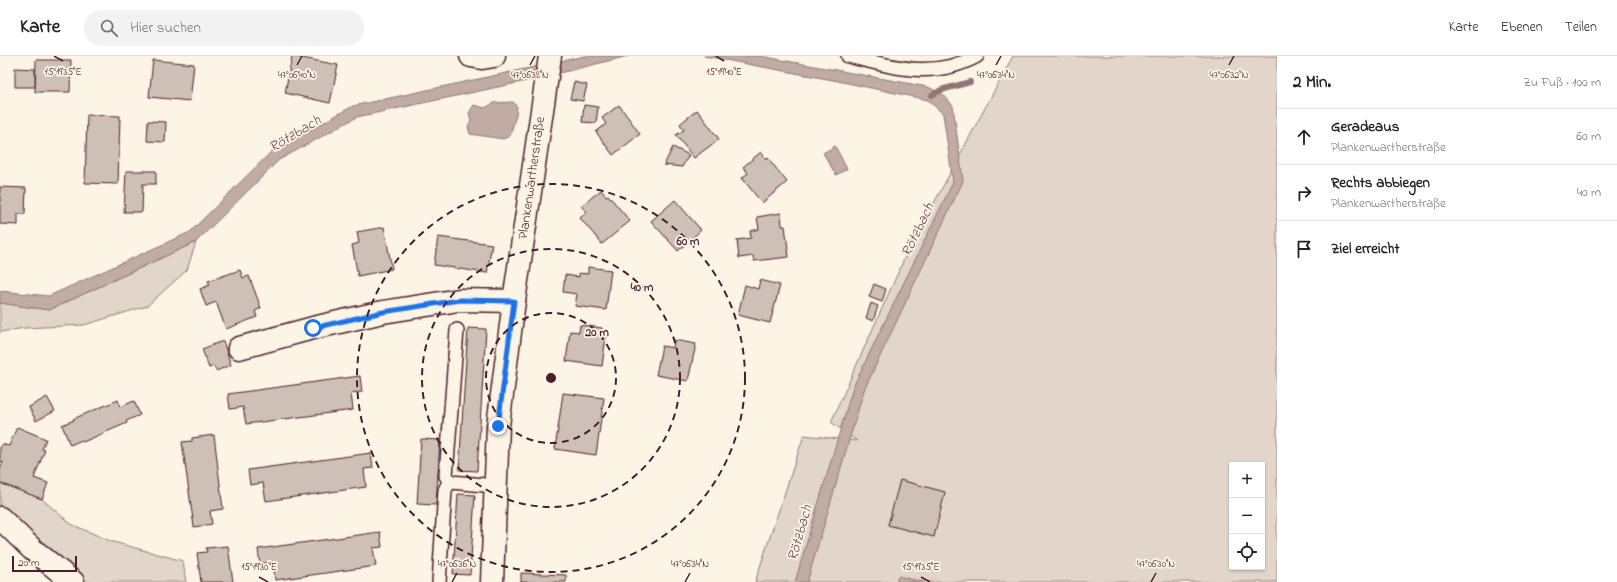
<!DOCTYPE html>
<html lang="de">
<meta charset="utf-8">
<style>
:root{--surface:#fff;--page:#f2f2f2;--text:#222;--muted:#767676;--line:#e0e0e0}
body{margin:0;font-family:"Indie Flower",sans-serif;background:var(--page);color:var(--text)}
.controls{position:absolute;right:12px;bottom:12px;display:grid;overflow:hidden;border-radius:0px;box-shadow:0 1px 3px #0004}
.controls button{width:36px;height:36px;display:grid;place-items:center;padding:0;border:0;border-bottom:1px solid var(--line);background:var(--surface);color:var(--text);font:20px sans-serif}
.scale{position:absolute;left:12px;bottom:10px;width:65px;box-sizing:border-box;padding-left:4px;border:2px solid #4a1f2b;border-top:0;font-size:11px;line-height:14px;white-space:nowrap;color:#4a1f2b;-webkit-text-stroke:3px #fcf5e5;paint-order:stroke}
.stop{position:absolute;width:12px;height:12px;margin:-9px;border:3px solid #1a73e8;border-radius:50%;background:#fff}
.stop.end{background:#1a73e8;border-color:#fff;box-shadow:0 1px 4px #0008}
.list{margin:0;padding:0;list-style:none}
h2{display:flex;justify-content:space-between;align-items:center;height:52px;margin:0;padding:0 16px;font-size:17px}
h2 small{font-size:13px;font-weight:400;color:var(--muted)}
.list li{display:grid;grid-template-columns:26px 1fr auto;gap:12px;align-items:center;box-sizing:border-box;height:56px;padding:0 16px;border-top:1px solid var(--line)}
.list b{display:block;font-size:15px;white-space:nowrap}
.list p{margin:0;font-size:13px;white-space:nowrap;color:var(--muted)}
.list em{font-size:13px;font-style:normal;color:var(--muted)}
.icon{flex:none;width:22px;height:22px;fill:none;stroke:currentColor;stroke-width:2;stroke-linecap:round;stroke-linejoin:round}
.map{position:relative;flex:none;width:1277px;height:526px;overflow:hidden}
header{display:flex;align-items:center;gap:24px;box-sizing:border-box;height:56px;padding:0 20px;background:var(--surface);border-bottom:1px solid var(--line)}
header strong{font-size:19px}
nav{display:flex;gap:22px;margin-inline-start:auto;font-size:14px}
.search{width:280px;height:36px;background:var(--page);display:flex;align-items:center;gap:10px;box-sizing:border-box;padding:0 14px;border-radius:22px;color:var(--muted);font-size:15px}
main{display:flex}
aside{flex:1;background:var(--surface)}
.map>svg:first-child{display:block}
.green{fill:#e2d5ca;stroke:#967a7a;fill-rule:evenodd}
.water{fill:#c0aca5;stroke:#917474}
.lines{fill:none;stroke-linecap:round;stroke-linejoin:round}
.stream{stroke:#917474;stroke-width:6}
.building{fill:#cfc0b7;stroke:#4a1f2b}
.lane-casing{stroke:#4a1f2b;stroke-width:16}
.street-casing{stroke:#4a1f2b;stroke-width:25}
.secondary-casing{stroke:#4a1f2b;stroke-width:25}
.lane{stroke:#fcf5e5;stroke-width:13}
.street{stroke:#fcf5e5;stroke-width:22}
.secondary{stroke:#fcf5e5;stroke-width:22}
.route{stroke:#1a73e8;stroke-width:5}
.ticks{fill:none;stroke:#4a1f2b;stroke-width:1.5}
.ring{fill:none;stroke:#4a1f2b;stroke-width:2;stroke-dasharray:7 5}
.labels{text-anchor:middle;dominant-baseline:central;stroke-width:3.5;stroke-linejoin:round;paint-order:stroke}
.street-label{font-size:14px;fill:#4a1f2b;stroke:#fcf5e5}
.water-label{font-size:15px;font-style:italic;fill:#6d4950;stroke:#fcf5e5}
.ticks-label{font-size:10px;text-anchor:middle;fill:#4a1f2b;stroke:#fcf5e5;stroke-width:3.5;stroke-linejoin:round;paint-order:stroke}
.centre{fill:#4a1f2b;stroke:#fcf5e5;stroke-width:2}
.ring-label{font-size:12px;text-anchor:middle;font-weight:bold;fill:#4a1f2b;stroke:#fcf5e5;stroke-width:3.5;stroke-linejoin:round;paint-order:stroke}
</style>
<header>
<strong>Karte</strong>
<div class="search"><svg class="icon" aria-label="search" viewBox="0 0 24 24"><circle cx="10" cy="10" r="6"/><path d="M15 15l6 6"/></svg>Hier suchen</div>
<nav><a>Karte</a><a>Ebenen</a><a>Teilen</a></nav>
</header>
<main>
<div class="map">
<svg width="1277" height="526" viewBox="0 0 1277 526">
<rect width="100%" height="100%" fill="#fcf5e5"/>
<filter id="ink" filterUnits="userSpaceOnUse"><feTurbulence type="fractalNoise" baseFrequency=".025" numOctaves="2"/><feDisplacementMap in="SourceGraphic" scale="8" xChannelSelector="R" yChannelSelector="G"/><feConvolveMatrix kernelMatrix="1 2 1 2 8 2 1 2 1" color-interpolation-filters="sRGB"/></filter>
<g filter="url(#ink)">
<!-- green -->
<g class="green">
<path d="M 1013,0 L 1277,0 L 1277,526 L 755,526 L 804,379 L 857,385 L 831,366 L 905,201 ZM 1232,409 L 1262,409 L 1262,511 L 1232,511 Z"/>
<polygon points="196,186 187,214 147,250 84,269 25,272 0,276 0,247 49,254"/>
<polygon points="0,427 42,443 71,468 110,485 183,505 186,526 73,526 0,462"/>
</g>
<!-- water -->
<g class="water">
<polygon points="585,0 628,0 536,23 357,61 279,104 196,186 49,254 0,247 0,235 49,240 190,176 272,95 353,50"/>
<polygon points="704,0 760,0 928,31 944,39 953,50 963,125 864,334 807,526 795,526 853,331 953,126 943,58 928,44 838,25"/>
<polygon points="513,46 517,50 516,59 510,80 503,83 470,78 468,71 471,64 469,57 474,49 485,52 494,47"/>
<polygon points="835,90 847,113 836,119 823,97"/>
<polygon points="898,520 923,526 896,526"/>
</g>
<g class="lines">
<!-- stream -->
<polyline class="stream" points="932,39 941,34 970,26"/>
</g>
<!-- building -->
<g class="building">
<polygon points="292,0 338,9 330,47 285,37"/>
<polygon points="36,4 71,4 70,36 35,36"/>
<polygon points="153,4 194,8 190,45 149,41"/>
<polygon points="15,12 35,13 35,31 15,31"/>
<polygon points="574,26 587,29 583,45 570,43"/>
<polygon points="584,49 598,51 596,67 582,66"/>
<polygon points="619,49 640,78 613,99 596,76 606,68 602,62"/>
<polygon points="697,54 719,83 694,102 676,79 684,74 680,68"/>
<polygon points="87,59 120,60 118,128 85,127"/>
<polygon points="148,65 166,66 165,86 147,85"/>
<polygon points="673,91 689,99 682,111 664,109"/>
<polygon points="761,96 766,103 767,101 787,126 762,147 742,122 748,117 743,111"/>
<polygon points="126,115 156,115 156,128 143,128 142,156 124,156"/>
<polygon points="0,131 26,132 25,158 18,158 18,169 0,168"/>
<polygon points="601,134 606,140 608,139 630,165 602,188 580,162 587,156 581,150"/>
<polygon points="675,144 701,174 678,195 651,165"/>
<polygon points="781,157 782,170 785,170 789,201 754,205 753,200 739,202 737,184 751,182 750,175 759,173 757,161"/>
<polygon points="384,171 392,213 358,220 352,189 359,187 357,176"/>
<polygon points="438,181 492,188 487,217 434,209"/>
<polygon points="588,211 611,214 606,254 575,250 577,238 563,236 565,219 579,221 579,217 588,218"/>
<polygon points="240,214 243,222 249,220 261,252 255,255 257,261 226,273 216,246 206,250 200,233 210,229 208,225"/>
<polygon points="760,224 780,229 770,267 738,259 745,229 758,233"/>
<polygon points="874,228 886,233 882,246 869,241"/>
<polygon points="871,247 878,250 873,265 866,262"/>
<polygon points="580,269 602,272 601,279 606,280 602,310 566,305 570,275 579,276"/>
<polygon points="468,272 486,273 477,415 459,414"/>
<polygon points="674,284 696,288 688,325 656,319 662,290 673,292"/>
<polygon points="223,285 231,309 216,315 214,310 209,312 202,293"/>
<polygon points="360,320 362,336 351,337 353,354 246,368 243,351 230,353 228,338"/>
<polygon points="563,337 604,342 596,399 555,393"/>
<polygon points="47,341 55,355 36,365 29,351"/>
<polygon points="118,344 120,351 134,345 140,359 126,365 127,367 83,386 82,384 70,389 62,369 74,364 73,363"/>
<polygon points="17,371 46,383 42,393 45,394 34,422 48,427 42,443 0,427 0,414 3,406 0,405 0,392 2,388 9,390"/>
<polygon points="214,379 223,453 210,455 212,468 194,471 182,386 192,385 192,382"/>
<polygon points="421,383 440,384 436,449 417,448"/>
<polygon points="371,397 373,412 364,413 366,431 266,445 263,427 250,429 248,414"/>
<polygon points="900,424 945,436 934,481 888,469"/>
<polygon points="458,438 475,439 470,519 453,518"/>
<polygon points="380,476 382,491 373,492 376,510 275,524 273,506 260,508 258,493"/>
<polygon points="228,490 233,526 201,526 197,497 207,496 206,492"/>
<polygon points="521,517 566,519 566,526 521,526"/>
</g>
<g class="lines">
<!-- lane casing -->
<g class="lane-casing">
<g id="lane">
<path d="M 848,0 C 894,11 933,24 977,0"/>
<polyline points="451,426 446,420 457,274"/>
<polyline points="439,526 445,434 448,428 451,426 496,430"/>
</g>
</g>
<!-- street casing -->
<g class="street-casing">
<g id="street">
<polyline points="471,0 482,2 494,0"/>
<polyline points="239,292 313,272 383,256 459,244 514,245"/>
<polyline points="0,462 32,493 73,526"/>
</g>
</g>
<!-- secondary casing -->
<g class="secondary-casing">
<polyline id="secondary" points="492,526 498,370 514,245 550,0"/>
</g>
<!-- lane -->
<use href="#lane" class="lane"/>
<!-- street -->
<use href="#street" class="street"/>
<!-- secondary -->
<use href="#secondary" class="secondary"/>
</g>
</g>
<g class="lines" filter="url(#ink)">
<!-- route -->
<polyline class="route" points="313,272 383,256 459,244 514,245 498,370"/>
</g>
<!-- ticks -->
<path class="ticks" d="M 54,0 L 63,5M 716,0 L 724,5M 297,9 L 302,0M 530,9 L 535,0M 996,9 L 1001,0M 1229,9 L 1234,0M 259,521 L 268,526M 921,521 L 930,526M 452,526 L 457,517M 685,526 L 690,517M 1151,526 L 1156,517"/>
<!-- distance rings -->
<g class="ring">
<circle cx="551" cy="322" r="65"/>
<circle cx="551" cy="322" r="129"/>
<circle cx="551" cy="322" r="194"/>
</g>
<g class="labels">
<!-- street labels -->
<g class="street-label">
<text transform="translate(532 122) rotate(-82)">Plankenwartherstraße</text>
</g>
<!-- water labels -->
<g class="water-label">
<text transform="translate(295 78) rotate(-31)">Rötzbach</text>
<text transform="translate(918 174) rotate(-64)">Rötzbach</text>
<text transform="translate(800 477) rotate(-74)">Rötzbach</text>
</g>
</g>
<g class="ticks-label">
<text x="63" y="19">15°19'35"E</text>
<text x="724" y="19">15°19'40"E</text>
<text x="297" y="22">47°06'40"N</text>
<text x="530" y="22">47°06'38"N</text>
<text x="996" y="22">47°06'34"N</text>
<text x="1229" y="22">47°06'32"N</text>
<text x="457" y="511">47°06'36"N</text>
<text x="690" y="511">47°06'34"N</text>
<text x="1156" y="511">47°06'30"N</text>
<text x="259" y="514">15°19'30"E</text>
<text x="921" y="514">15°19'35"E</text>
</g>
<circle cx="551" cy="322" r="6" class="centre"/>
<g class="ring-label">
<text x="688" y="189">60 m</text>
<text x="642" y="235">40 m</text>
<text x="597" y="280">20 m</text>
</g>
</svg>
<div class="controls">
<button>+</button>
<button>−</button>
<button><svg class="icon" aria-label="locate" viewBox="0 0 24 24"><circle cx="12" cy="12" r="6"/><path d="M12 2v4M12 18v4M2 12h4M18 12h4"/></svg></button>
</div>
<div class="scale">20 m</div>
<div class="stop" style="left:313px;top:272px"></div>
<div class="stop end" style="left:498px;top:370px"></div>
</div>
<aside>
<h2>2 Min.<small>Zu Fuß · 100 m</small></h2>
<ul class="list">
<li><svg class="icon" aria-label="ahead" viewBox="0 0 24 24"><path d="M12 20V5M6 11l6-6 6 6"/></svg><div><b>Geradeaus</b><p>Plankenwartherstraße</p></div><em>60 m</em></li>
<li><svg class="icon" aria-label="right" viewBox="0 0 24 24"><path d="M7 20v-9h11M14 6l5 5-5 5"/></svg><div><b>Rechts abbiegen</b><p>Plankenwartherstraße</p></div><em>40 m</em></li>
<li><svg class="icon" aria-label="arrive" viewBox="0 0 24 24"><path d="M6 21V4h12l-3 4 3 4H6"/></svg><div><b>Ziel erreicht</b></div></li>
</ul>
</aside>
</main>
